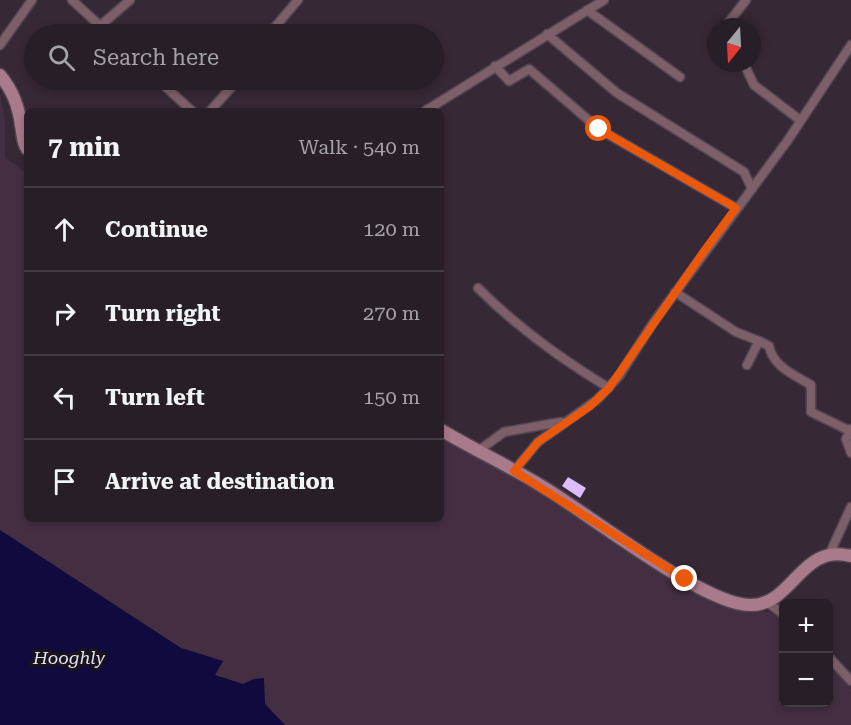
<!DOCTYPE html>
<meta charset="utf-8">
<style>
:root{--surface:#281e28;--page:#342b34;--text:#f1f3f6;--muted:#a5a2a8;--line:#443c45}
body{margin:0;font-family:"Roboto Serif",serif;background:var(--page);color:var(--text)}
.controls{position:absolute;right:18px;bottom:18px;display:grid;overflow:hidden;border-radius:9px;box-shadow:0 3px 9px #0003}
.controls button{width:54px;height:54px;display:grid;place-items:center;padding:0;border:0;border-bottom:2px solid var(--line);background:var(--surface);color:var(--text);font:30px sans-serif}
.compass{position:absolute;left:707px;top:18px;width:54px;height:54px;border-radius:50%;background:var(--surface);box-shadow:0 3px 9px #0003;rotate:198deg}
.stop{position:absolute;width:18px;height:18px;margin:-14px;border:4px solid #ea580c;border-radius:50%;background:#fff}
.stop.end{background:#ea580c;border-color:#fff;box-shadow:0 2px 6px #0008}
.list{margin:0;padding:0;list-style:none}
h2{display:flex;justify-content:space-between;align-items:center;height:78px;margin:0;padding:0 24px;font-size:26px}
h2 small{font-size:20px;font-weight:400;color:var(--muted)}
.list li{display:grid;grid-template-columns:39px 1fr auto;gap:18px;align-items:center;box-sizing:border-box;height:84px;padding:0 24px;border-top:2px solid var(--line)}
.list b{display:block;font-size:22px;white-space:nowrap}
.list em{font-size:20px;font-style:normal;color:var(--muted)}
.icon{flex:none;width:33px;height:33px;fill:none;stroke:currentColor;stroke-width:2;stroke-linecap:round;stroke-linejoin:round}
.map{position:relative;flex:none;width:851px;height:725px;overflow:hidden}
.search{position:absolute;background:var(--surface);box-shadow:0 3px 9px #0003;left:24px;top:24px;width:420px;height:66px;display:flex;align-items:center;gap:15px;box-sizing:border-box;padding:0 21px;border-radius:33px;color:var(--muted);font-size:22px}
.panel{position:absolute;background:var(--surface);box-shadow:0 3px 9px #0003;left:24px;top:108px;width:420px;height:414px;border-radius:9px}
.map>svg:first-child{display:block}
.built{fill:#432f41}
.water{fill:#110a3f}
.building{fill:#dbbdfe}
.lines{fill:none;stroke-linecap:round;stroke-linejoin:round}
.street-casing{stroke:#534652;stroke-width:11}
.secondary-casing{stroke:#534652;stroke-width:15}
.street{stroke:#7d5f6a;stroke-width:8}
.secondary{stroke:#a97a8c;stroke-width:12}
.route{stroke:#ea580c;stroke-width:8}
.labels{text-anchor:middle;dominant-baseline:central;stroke-width:6;stroke-linejoin:round;paint-order:stroke}
.water-label{font-size:18px;font-style:italic;fill:#e1e3f5;stroke:#1a1319}
</style>
<div class="map">
<svg width="851" height="725" viewBox="0 0 851 725">
<rect width="100%" height="100%" fill="#362835"/>
<!-- built -->
<polygon class="built" points="0,94 5,121 5,158 27,173 27,519 441,519 441,436 575,513 650,564 718,605 774,613 783,620 784,702 828,702 829,659 842,673 851,690 851,725 285,725 265,704 262,689 254,679 243,684 215,675 223,661 181,648 0,530"/>
<!-- water -->
<polygon class="water" points="0,530 181,648 223,661 215,675 243,684 254,679 264,678 265,704 285,725 0,725"/>
<!-- building -->
<polygon class="building" points="568,477 586,488 580,498 562,486"/>
<g class="lines">
<!-- street casing -->
<g class="street-casing">
<g id="street">
<polyline points="72,0 109,34"/>
<polyline points="587,10 680,77"/>
<polyline points="100,26 130,0"/>
<polyline points="725,27 746,0"/>
<polyline points="269,34 298,0"/>
<polyline points="547,34 617,93 744,172 752,189"/>
<polyline points="716,39 716,44"/>
<polyline points="0,45 32,0"/>
<polyline points="740,63 746,68 754,85 800,120"/>
<polyline points="495,66 509,81 529,69 599,129 736,208"/>
<polyline points="158,80 192,111"/>
<polyline points="210,111 238,80"/>
<polyline points="425,111 604,0"/>
<path d="M 478,288 C 518,328 561,359 609,388"/>
<polyline points="675,292 736,332 759,341"/>
<path d="M 747,365 L 759,341 L 769,346 C 773,367 795,375 811,385 L 811,412 L 850,431"/>
<polyline points="851,429 846,439 851,453"/>
<polyline points="478,451 504,432 561,422"/>
<polyline points="514,471 538,442 598,399 619,376 653,323 788,140 851,45"/>
<polyline points="829,555 851,507"/>
<polyline points="766,601 784,615"/>
<polyline points="828,656 851,681"/>
</g>
</g>
<!-- secondary casing -->
<g class="secondary-casing">
<g id="secondary">
<path d="M 0,75 C 13,91 18,105 21,125 C 23,134 22,142 27,149"/>
<path d="M 441,430 C 475,450 511,467 545,488 C 590,515 704,605 750,605 C 793,606 800,543 851,556"/>
</g>
</g>
<!-- street -->
<use href="#street" class="street"/>
<!-- secondary -->
<use href="#secondary" class="secondary"/>
</g>
<g class="lines">
<!-- route -->
<polyline class="route" points="599,129 736,208 702,254 609,388 589,407 538,442 514,471 685,579"/>
</g>
<g class="labels">
<!-- water labels -->
<g class="water-label">
<text x="69" y="657">Hooghly</text>
</g>
</g>
</svg>
<div class="controls">
<button>+</button>
<button>−</button>
</div>
<svg class="compass" viewBox="-18 -18 36 36"><path d="M0-13l5 13h-10z" fill="#e53935"/><path d="M0 13l5-13h-10z" fill="#a5a2a8"/></svg>
<div class="stop" style="left:599px;top:129px"></div>
<div class="stop end" style="left:685px;top:579px"></div>
<div class="search"><svg class="icon" aria-label="search" viewBox="0 0 24 24"><circle cx="10" cy="10" r="6"/><path d="M15 15l6 6"/></svg>Search here</div>
<section class="panel">
<h2>7 min<small>Walk · 540 m</small></h2>
<ul class="list">
<li><svg class="icon" aria-label="ahead" viewBox="0 0 24 24"><path d="M12 20V5M6 11l6-6 6 6"/></svg><div><b>Continue</b></div><em>120 m</em></li>
<li><svg class="icon" aria-label="right" viewBox="0 0 24 24"><path d="M7 20v-9h11M14 6l5 5-5 5"/></svg><div><b>Turn right</b></div><em>270 m</em></li>
<li><svg class="icon" aria-label="left" viewBox="0 0 24 24"><path d="M17 20v-9H6M10 6l-5 5 5 5"/></svg><div><b>Turn left</b></div><em>150 m</em></li>
<li><svg class="icon" aria-label="arrive" viewBox="0 0 24 24"><path d="M6 21V4h12l-3 4 3 4H6"/></svg><div><b>Arrive at destination</b></div></li>
</ul>
</section>
</div>
